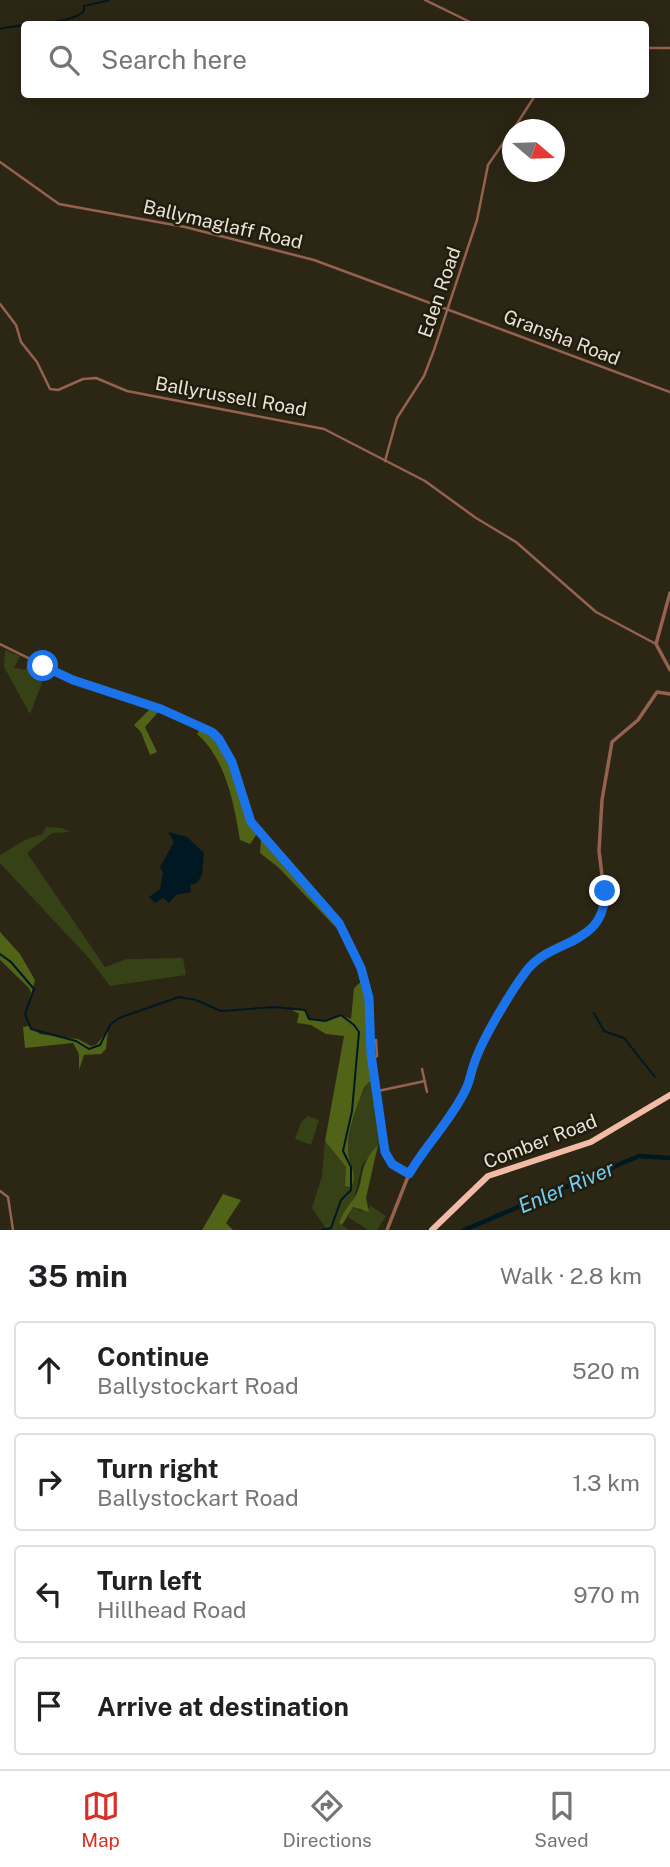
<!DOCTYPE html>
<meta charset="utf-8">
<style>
:root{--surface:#fff;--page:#f6f6f6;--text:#202124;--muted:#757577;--line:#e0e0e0;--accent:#d93025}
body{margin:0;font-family:"Public Sans",sans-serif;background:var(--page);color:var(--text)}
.compass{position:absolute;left:502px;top:119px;width:63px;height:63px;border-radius:50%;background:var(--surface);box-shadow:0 4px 18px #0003;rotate:109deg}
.stop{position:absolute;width:21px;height:21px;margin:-16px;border:5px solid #1a73e8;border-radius:50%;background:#fff}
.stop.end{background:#1a73e8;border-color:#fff;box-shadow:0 2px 7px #0008}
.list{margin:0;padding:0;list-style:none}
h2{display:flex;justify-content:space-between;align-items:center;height:91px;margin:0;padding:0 28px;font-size:30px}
h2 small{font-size:23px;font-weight:400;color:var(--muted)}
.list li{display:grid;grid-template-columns:46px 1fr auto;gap:21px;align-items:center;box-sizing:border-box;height:98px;margin:0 14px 14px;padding:0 14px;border:2px solid var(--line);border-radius:7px}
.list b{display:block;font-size:26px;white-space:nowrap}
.list p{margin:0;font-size:23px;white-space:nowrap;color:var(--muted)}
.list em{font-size:23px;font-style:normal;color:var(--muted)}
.icon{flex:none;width:38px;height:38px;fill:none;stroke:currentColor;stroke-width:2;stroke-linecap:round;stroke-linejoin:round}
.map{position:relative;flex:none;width:670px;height:1230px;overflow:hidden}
.search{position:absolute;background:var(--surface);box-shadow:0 4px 18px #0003;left:21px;right:21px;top:21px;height:77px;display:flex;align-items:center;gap:18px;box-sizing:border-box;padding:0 24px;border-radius:7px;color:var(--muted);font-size:26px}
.sheet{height:539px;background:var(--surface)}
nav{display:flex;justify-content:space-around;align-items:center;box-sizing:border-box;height:98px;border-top:2px solid var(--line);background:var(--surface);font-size:19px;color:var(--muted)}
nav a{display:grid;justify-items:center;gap:4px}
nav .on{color:var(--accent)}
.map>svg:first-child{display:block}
.green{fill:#364215}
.forest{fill:#516316}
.water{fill:#001822}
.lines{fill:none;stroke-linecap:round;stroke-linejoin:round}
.stream{stroke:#001822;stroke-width:2}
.river{stroke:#001822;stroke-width:4.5}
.minor{stroke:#95624f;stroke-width:2.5}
.tertiary{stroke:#95624f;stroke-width:3.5}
.trunk{stroke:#f2bba6;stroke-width:6}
.route{stroke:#1a73e8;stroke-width:9}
.labels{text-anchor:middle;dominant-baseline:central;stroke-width:5;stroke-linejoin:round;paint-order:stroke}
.street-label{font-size:19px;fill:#e7e3d9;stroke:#221c0c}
.water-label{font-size:21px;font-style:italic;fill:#6dcff4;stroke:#221c0c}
</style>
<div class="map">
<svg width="670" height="1230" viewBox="0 0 670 1230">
<rect width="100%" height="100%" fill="#2c2615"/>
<!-- green -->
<g class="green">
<polygon points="5,650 20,656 14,668 25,670 29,661 47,670 30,714 4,667"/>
<polygon points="46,827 62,828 70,832 52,833 27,853 105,967 127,959 183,958 186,975 110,986 88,957 0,863 0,855 25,840 43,834"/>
<path d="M 369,1082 L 377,1083 L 381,1142 L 362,1165 L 354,1199 L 339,1223 L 349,1230 L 327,1230 L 312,1208 L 322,1176 L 325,1141 L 346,1167 L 351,1187 C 359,1173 349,1164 348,1150 C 347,1134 359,1094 369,1082 Z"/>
<polygon points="308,1116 319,1120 311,1145 295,1139 301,1122"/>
<polygon points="369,1205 386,1216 377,1230 368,1230 348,1217 353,1207 361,1211 370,1208"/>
</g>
<!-- forest -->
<g class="forest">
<polygon points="153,706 161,709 145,727 157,752 150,755 141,732 134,725"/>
<path d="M 201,727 C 241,745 235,802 257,834 L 250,844 L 240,840 C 234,804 226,759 197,734 Z"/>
<polygon points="261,838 338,924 345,937 278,867 260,853"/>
<polygon points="0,932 20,954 35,980 29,1004 31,992 28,987 0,960"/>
<path d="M 363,980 C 371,1014 367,1048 375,1082 L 369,1082 L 364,1088 C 357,1106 347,1131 348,1149 C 348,1164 359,1173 351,1187 L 345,1186 L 346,1167 L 325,1141 L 344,1036 L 326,1034 L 311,1025 L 297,1023 L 299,1014 L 289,1008 L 305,1010 L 309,1019 L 325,1021 L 341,1015 L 351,1019 L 354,988 Z"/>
<polygon points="28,1026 40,1034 78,1039 91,1046 96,1045 108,1030 106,1049 101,1054 84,1055 79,1070 79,1054 73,1043 25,1048 23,1027"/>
<path d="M 378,1145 L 366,1198 L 369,1212 L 353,1207 L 342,1225 L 339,1223 C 343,1212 347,1208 353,1200 C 366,1182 356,1167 378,1145 Z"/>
<polygon points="223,1194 241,1200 226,1223 233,1230 202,1230"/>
</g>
<!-- water -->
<polygon class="water" points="168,832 187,837 204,853 202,875 197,883 190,885 191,892 176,895 169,903 163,898 155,903 149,897 160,889 163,873 160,867 174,842"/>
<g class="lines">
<!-- stream -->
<g class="stream">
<path d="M 0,29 C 23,23 71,25 84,11 L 84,6 L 110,0"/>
<polyline points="0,954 11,962 34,989 25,1014 31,1029 76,1041 89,1049 100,1045 110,1025 119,1018 179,997 196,1000 221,1011 275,1007 305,1010 309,1019 325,1021 341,1015 354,1025 359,1032 352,1111 343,1151 351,1167 351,1190 341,1200 331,1228 322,1230"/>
<polyline points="594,1013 604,1031 624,1038 655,1077"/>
</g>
<!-- river -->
<polyline class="river" points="464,1230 639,1156 670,1158"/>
<!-- minor -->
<g class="minor">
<polyline points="425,0 474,24"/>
<polyline points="646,48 670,48"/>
<polyline points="513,130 536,94"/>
<polyline points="0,162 59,204 185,227 314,260 670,392"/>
<polyline points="0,304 16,325 21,342 37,362 50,389 58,390 83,379 96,378 127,391 324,429 425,481 476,518 516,542 596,612 656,644"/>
<polyline points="385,461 397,418 424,376 434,350 477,220 488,165 512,130"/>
<polyline points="0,644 73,680 161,709 212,732 219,739 232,762 251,823 339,923 365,978 385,1152 392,1164 409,1174"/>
<polyline points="372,1059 377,1056 376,1040"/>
<polyline points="422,1069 427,1092"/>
<polyline points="378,1091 425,1081"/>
<polyline points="0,1191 8,1197 13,1230"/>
</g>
<!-- tertiary -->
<g class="tertiary">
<polyline points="670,593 656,644 670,670"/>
<polyline points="387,1230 409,1174 462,1096 474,1061 527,970 544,954 575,943 593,926 601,913 605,899 599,851 602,800 612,742 638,720 657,692 670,694"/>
</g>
<!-- trunk -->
<polyline class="trunk" points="432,1230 488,1176 591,1142 670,1095"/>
</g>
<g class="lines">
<!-- route -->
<path class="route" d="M 43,666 L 73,680 L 161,709 L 212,732 L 219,739 L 232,762 L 251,822 L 339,923 L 361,968 L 369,998 L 371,1054 L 385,1152 L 392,1164 L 409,1174 C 426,1145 452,1119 466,1089 C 470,1081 471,1072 474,1064 C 482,1039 511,991 527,970 C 552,938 605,947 605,891"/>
</g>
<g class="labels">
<!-- street labels -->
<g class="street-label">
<text transform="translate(223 224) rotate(13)">Ballymaglaff Road</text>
<text transform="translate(439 292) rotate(-71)">Eden Road</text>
<text transform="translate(562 337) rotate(21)">Gransha Road</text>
<text transform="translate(231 396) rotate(10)">Ballyrussell Road</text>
<text transform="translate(540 1141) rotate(-21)">Comber Road</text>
</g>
<!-- water labels -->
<g class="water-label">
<text transform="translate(566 1187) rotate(-23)">Enler River</text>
</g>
</g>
</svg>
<svg class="compass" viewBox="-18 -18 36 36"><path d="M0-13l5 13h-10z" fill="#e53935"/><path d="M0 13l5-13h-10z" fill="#757577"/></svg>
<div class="stop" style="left:43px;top:666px"></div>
<div class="stop end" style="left:605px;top:891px"></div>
<div class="search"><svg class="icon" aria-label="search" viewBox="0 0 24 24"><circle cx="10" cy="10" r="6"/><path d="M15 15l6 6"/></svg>Search here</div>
</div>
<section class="sheet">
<h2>35 min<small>Walk · 2.8 km</small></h2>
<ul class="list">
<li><svg class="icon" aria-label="ahead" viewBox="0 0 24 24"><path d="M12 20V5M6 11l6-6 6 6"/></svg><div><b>Continue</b><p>Ballystockart Road</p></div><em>520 m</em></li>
<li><svg class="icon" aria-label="right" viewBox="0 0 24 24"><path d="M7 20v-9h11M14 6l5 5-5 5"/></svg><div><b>Turn right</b><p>Ballystockart Road</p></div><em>1.3 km</em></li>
<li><svg class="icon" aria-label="left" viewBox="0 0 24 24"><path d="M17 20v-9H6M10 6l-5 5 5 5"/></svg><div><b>Turn left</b><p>Hillhead Road</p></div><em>970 m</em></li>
<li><svg class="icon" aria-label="arrive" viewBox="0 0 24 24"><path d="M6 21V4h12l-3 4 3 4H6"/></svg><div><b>Arrive at destination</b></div></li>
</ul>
</section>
<nav>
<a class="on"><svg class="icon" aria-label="map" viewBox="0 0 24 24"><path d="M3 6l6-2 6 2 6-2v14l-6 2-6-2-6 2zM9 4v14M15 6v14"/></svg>Map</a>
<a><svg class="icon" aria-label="directions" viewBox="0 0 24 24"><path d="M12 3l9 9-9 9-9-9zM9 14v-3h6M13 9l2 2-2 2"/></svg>Directions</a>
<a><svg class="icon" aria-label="saved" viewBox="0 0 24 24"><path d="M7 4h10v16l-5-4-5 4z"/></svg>Saved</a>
</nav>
